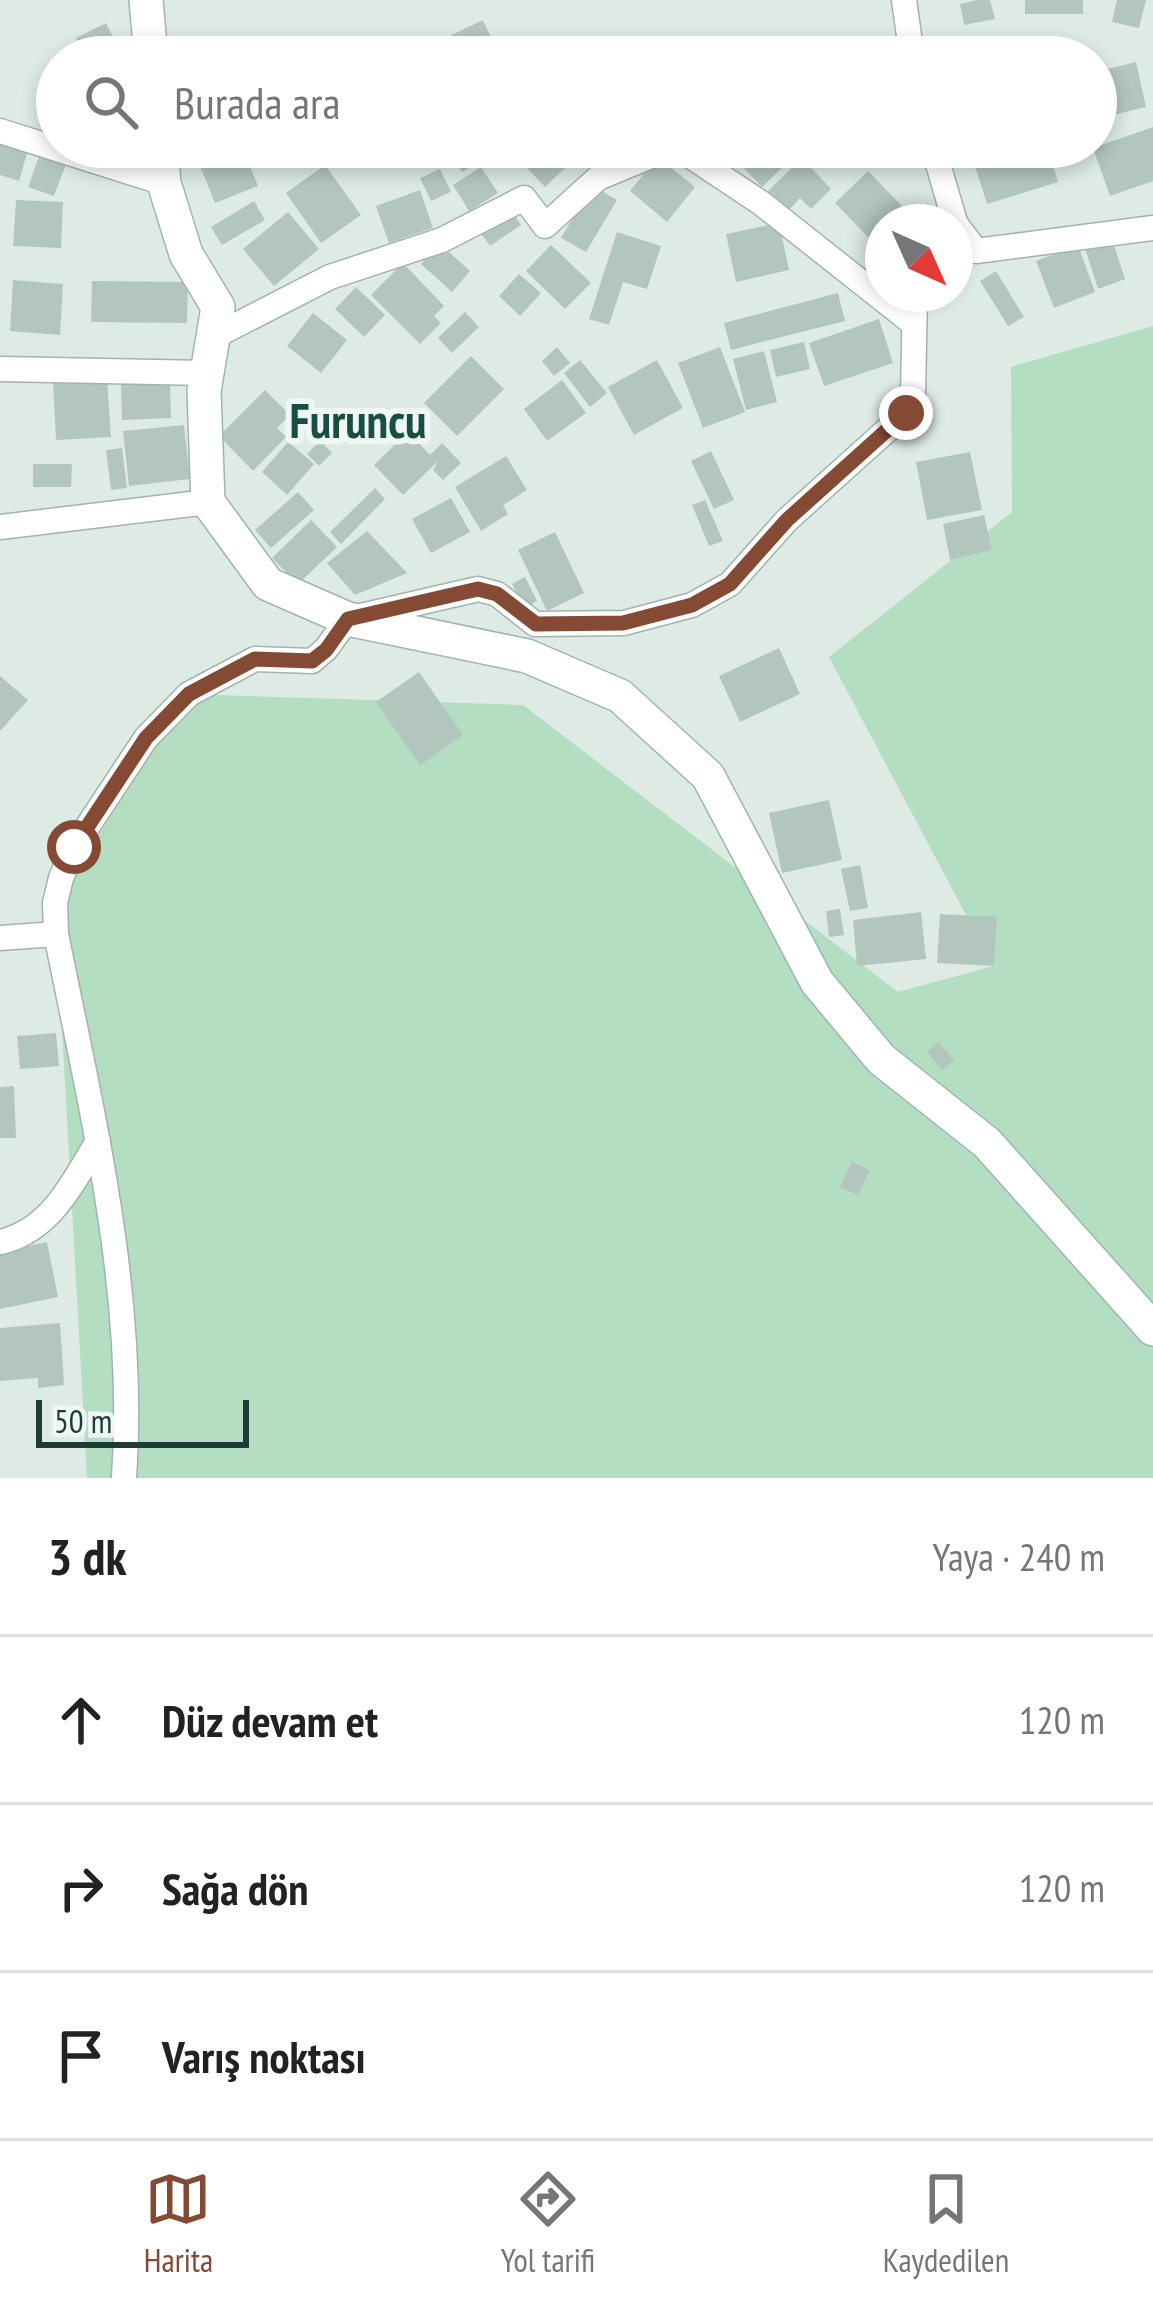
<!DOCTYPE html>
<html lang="tr">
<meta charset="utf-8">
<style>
:root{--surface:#fff;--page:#f2f2f2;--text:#222;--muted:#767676;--line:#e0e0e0;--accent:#854a34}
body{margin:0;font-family:"PT Sans Narrow",sans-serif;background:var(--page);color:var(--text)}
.compass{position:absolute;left:865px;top:204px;width:108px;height:108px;border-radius:50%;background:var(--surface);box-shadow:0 6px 18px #0003;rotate:135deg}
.scale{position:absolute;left:36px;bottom:30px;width:213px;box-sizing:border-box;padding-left:12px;border:6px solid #1e3c34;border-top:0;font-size:33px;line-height:42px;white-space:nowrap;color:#1e3c34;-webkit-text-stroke:9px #eef7f3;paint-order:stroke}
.stop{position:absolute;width:36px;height:36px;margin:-27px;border:9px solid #854a34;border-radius:50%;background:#fff}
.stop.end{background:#854a34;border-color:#fff;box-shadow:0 3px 12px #0008}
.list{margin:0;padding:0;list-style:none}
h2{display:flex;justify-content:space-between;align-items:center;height:156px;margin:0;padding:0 48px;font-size:51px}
h2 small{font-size:39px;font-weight:400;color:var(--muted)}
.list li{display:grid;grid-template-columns:78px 1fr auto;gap:36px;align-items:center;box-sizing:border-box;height:168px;padding:0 48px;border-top:3px solid var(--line)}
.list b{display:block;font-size:45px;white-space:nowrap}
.list em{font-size:39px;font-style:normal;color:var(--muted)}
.icon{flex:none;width:66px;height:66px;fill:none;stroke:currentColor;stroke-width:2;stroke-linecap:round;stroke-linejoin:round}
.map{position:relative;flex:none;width:1153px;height:1478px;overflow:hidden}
.search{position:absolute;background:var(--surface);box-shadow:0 6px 18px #0003;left:36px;right:36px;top:36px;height:132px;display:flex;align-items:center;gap:30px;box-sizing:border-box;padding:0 42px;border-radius:66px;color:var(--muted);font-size:45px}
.sheet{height:660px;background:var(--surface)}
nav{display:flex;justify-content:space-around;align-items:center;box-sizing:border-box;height:168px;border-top:3px solid var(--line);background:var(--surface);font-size:33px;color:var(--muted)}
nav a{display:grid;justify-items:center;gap:6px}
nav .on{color:var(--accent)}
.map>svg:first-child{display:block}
.green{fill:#b4dec1}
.building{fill:#b3c6be}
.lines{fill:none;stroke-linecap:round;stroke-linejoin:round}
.street-casing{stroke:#a1b3ac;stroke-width:27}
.secondary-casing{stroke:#9cb7ae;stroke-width:36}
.street{stroke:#fff;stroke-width:24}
.secondary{stroke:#fff;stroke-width:33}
.route{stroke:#854a34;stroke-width:15}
.labels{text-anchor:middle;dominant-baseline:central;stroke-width:12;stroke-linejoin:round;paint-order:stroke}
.quarter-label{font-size:48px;font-weight:bold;fill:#194f43;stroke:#eef7f3}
</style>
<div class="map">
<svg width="1153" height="1478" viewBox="0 0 1153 1478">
<rect width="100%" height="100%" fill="#deebe5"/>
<!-- green -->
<polygon class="green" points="1153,326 1153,1478 87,1478 55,903 189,694 523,705 898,992 993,966 829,657 1012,512 1011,367"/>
<!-- building -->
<g class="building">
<polygon points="977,0 990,0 995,19 964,25 960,4"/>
<rect x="1025" y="0" width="58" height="14"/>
<polygon points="1117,0 1146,0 1139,28 1112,22"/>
<polygon points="483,20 500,57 441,57 435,43"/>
<polygon points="106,23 123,57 85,57 76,38"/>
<polygon points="994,48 996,57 963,57 963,55"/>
<polygon points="1136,62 1146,107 1096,119 1096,72"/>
<polygon points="1153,127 1153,181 1110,196 1093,148"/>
<polygon points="0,135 30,143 19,181 0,175"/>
<polygon points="232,147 242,147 258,186 215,203 198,161"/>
<polygon points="317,147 353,147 322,159"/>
<polygon points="448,147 494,147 497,152 462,172"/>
<polygon points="507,147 577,147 582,152 545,187"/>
<polygon points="749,147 770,147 786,164 762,187 736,160"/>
<polygon points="784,147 814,147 791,159"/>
<polygon points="1027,147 1047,147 1058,182 987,204 974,163"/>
<polygon points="40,154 66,164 54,196 28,187"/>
<polygon points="658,157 695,187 667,222 630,191"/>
<polygon points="802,158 831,189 811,209 800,198 787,212 767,192"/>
<polygon points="325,165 361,215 321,243 286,193"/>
<polygon points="481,167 498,193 469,211 453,185"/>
<polygon points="440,169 451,192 431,201 420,178"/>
<polygon points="868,171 903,207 870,239 835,203"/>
<polygon points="592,185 617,200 586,252 561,238"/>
<polygon points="420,190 433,228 389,243 376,206"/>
<polygon points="16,200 63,202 61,248 13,246"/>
<polygon points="254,201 265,220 222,245 211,227"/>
<polygon points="510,208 521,225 490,246 478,229"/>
<polygon points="288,212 319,249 274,286 243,249"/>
<polygon points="779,223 789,270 736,282 726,234"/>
<polygon points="617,232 661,246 647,289 623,282 609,325 589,319"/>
<polygon points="883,233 883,262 869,248"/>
<polygon points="1112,239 1125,279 1098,289 1085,248"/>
<polygon points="439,243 470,271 452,292 421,264"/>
<polygon points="551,245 591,283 565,309 526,271"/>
<polygon points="1078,245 1095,292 1054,308 1036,261"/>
<polygon points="403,263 444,306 434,316 441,323 420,344 371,295"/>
<polygon points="996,271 1024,317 1008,326 980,281"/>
<polygon points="519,274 541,293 520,316 499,296"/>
<polygon points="13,280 63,284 60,335 10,331"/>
<polygon points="92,281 188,282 187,323 91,322"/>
<polygon points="356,287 385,315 364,337 335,309"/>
<polygon points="838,293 845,321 731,350 724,323"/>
<polygon points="465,312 479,327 452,353 438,338"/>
<polygon points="313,313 347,340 321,373 287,346"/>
<polygon points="879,319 893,363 824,386 809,343"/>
<polygon points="804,342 810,369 776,377 770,350"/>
<polygon points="557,347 570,363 554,376 542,361"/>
<polygon points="720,347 745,412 703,428 678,363"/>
<polygon points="764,351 777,402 746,410 733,359"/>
<polygon points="471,356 504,389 457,436 424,403"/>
<polygon points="580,360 607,393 590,407 564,373"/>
<polygon points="657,360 683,408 634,435 608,387"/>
<polygon points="107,379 111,437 56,440 53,382"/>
<polygon points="562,380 586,413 547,441 524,409"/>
<polygon points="170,382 171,418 122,420 121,383"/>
<polygon points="265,390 290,415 277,428 286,437 253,471 219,436"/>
<polygon points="184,425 190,479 129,486 123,431"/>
<polygon points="408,432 430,455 442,443 461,463 443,480 433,470 438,461 403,495 374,465"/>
<polygon points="320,441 332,453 319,466 307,454"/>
<polygon points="288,442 314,464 287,495 262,472"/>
<polygon points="122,448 127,488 111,490 106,450"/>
<polygon points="711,451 734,500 714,509 691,461"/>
<polygon points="970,452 982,510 927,520 916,462"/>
<polygon points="506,456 527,490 503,505 508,514 481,531 455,487"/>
<polygon points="33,464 72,464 71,487 33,487"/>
<polygon points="375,488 385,499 341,544 330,532"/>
<polygon points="298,492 314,510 271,548 255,530"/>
<polygon points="451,498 470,532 431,553 412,519"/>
<polygon points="705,500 723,541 709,546 692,505"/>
<polygon points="984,515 992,550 950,560 943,524"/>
<polygon points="311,520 337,547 298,584 272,558"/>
<polygon points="367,531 407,573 355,595 327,563"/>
<polygon points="555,532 584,593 547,611 518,550"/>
<polygon points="525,577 537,601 524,608 512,584"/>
<polygon points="779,648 800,694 740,722 719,676"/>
<polygon points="419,672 463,735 420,765 376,702"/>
<polygon points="0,676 28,700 0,731"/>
<polygon points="829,800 842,860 782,873 769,813"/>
<polygon points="860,865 868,908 850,911 841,869"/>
<polygon points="840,909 844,935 829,937 826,911"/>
<polygon points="921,912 926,959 857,966 853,920"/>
<polygon points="940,914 997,917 994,966 937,963"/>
<polygon points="56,1033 59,1066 20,1069 17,1036"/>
<polygon points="938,1042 954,1060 942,1070 927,1052"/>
<polygon points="14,1086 16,1138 0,1138 0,1087"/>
<polygon points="852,1162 870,1170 858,1195 840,1187"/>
<polygon points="47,1242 58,1297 0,1309 0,1252"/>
<polygon points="60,1323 64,1385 38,1388 38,1378 0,1381 0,1328"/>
</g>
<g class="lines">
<!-- street casing -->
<g class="street-casing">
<g id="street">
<polyline points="904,0 912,57"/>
<polyline points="0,131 164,183"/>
<polyline points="677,147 761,203 914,324"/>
<polyline points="933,147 955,222"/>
<polyline points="955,223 976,251 1153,228"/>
<polyline points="213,337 330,277 442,240 524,198 545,226 598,178 673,147"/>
<polyline points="0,369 207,373"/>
<polyline points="0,527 208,502"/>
<polyline points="0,938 56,934"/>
<path d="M 0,1242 C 51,1231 73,1182 98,1141"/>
<path d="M 124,1478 C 137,1295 92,1113 56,934 L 55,903 L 61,878 L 74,847 L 146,738 L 189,694 L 255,659 L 312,661 L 326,649 L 348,619 L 478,589 L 497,594 L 535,624 L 624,623 L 692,605 L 730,584 L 787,520 L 906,413 L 913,394 L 915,294"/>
</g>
</g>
<!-- secondary casing -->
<g class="secondary-casing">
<g id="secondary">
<polyline points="146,0 151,57"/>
<polyline points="161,147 164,183 186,254 218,307 204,391 208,502 268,584 348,619 527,656 620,696 708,776 817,982 881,1059 987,1143 1153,1329"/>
</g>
</g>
<!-- street -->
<use href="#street" class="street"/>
<!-- secondary -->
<use href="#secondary" class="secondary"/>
</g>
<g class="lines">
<!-- route -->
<polyline class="route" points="74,847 146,738 189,694 255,659 312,661 326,650 348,619 478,589 497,594 536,624 623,623 692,605 730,584 787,520 906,413"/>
</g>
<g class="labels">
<!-- quarter labels -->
<g class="quarter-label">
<text x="358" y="420">Furuncu</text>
</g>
</g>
</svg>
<svg class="compass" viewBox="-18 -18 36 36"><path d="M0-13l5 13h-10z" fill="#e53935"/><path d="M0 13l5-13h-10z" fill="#767676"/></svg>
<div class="scale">50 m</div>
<div class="stop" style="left:74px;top:847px"></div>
<div class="stop end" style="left:906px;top:413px"></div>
<div class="search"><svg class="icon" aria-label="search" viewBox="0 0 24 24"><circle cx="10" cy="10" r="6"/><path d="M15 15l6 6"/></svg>Burada ara</div>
</div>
<section class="sheet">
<h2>3 dk<small>Yaya · 240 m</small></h2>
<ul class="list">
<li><svg class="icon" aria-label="ahead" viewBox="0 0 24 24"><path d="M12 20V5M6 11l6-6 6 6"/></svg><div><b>Düz devam et</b></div><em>120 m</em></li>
<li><svg class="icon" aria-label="right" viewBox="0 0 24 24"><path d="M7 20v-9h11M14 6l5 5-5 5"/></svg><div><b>Sağa dön</b></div><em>120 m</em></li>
<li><svg class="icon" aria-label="arrive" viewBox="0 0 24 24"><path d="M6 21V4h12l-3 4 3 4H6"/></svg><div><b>Varış noktası</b></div></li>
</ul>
</section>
<nav>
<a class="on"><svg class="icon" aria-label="map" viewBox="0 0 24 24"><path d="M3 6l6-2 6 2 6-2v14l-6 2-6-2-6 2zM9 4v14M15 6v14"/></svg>Harita</a>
<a><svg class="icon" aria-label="directions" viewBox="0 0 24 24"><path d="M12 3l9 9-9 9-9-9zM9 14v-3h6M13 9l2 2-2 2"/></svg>Yol tarifi</a>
<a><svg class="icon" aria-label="saved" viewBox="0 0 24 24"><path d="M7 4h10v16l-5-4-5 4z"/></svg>Kaydedilen</a>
</nav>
